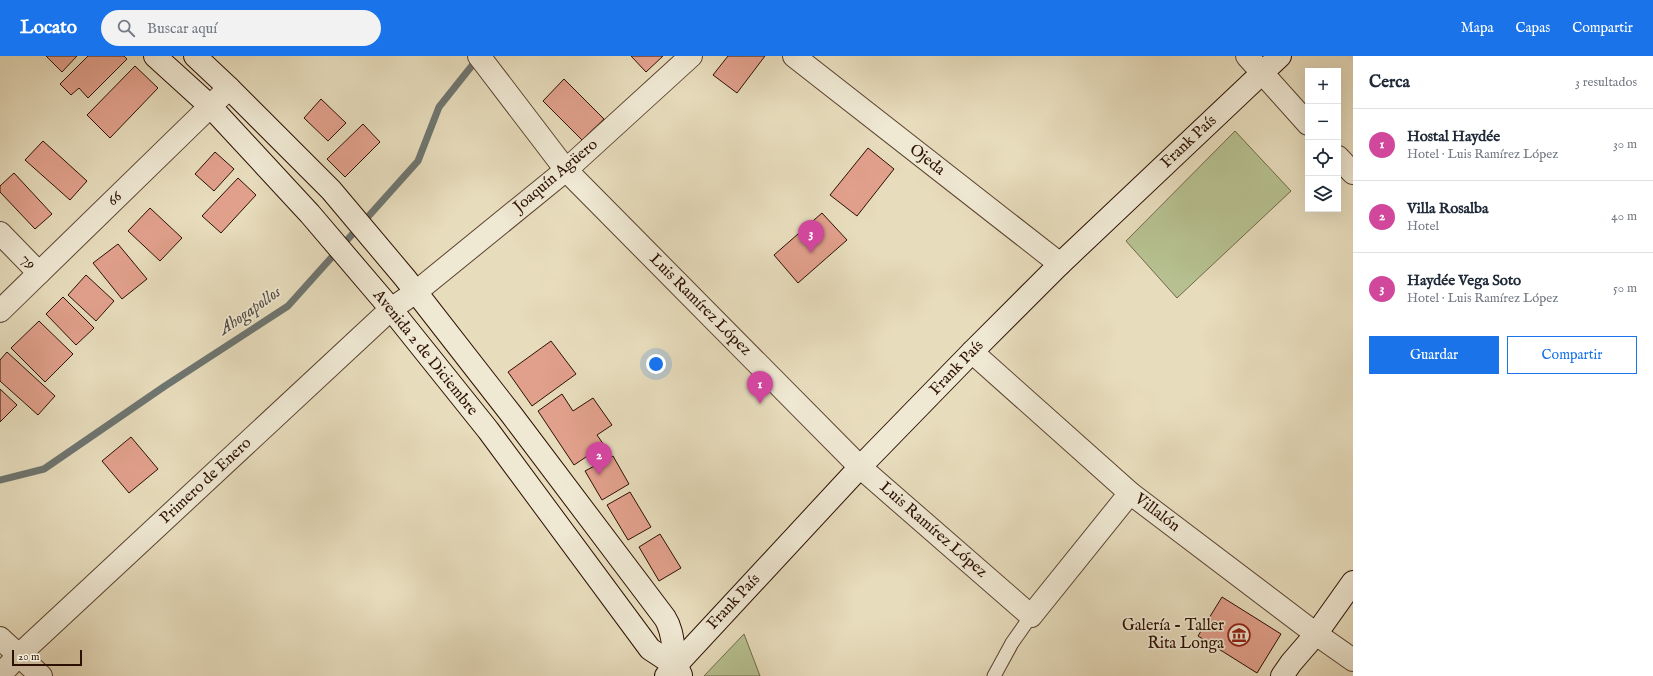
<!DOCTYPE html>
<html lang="es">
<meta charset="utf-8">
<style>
:root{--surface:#fff;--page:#f2f2f3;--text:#1f2937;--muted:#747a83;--line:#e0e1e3;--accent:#1a73e8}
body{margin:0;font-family:"IM FELL English",serif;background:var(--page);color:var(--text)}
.controls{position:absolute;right:12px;top:12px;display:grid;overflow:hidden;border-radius:0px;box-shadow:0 4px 16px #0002}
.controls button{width:36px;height:36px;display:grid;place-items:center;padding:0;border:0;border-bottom:1px solid var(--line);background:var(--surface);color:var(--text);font:20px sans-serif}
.scale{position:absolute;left:12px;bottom:10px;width:70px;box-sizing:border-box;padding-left:4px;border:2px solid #2c1002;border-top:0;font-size:11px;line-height:14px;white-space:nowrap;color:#2c1002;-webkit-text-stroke:3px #efe8d3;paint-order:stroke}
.you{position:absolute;left:656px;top:308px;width:14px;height:14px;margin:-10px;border:3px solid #fff;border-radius:50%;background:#1a73e8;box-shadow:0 0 0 6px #1a73e833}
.badge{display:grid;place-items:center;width:26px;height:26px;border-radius:50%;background:var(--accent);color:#fff;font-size:13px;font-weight:700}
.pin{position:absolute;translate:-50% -33px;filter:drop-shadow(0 1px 2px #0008)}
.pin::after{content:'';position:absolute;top:21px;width:14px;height:12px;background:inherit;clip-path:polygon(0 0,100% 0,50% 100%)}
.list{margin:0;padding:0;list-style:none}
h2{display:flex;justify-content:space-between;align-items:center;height:52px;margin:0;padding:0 16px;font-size:17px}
h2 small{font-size:13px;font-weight:400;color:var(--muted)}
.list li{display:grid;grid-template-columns:26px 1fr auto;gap:12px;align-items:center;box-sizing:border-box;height:72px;padding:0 16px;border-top:1px solid var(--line)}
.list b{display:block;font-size:15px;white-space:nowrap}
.list p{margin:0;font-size:13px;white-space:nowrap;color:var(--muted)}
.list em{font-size:13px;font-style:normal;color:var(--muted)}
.actions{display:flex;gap:8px;padding:12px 16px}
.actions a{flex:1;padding:9px 0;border:1px solid var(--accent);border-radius:0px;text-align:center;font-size:14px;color:var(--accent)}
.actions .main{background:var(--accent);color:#fff}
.icon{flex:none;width:22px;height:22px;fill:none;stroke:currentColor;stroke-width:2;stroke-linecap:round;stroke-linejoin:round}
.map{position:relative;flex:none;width:1353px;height:620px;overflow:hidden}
header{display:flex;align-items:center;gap:24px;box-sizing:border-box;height:56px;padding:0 20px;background:var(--accent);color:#fff}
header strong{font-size:19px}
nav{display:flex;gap:22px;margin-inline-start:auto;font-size:14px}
.search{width:280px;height:36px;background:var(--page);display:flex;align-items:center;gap:10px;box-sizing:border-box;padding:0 14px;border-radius:22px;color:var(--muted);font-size:15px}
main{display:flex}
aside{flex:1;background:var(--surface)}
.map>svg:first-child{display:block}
.green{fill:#b6c090;stroke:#716849}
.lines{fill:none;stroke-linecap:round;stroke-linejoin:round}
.stream{stroke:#6e7570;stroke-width:7}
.building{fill:#e1a08c;stroke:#2c1002}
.lane-casing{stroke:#5b4330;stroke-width:15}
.street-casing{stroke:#5b4330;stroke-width:24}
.secondary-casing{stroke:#2c1002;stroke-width:24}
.lane{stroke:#efe8d3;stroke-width:13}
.street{stroke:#efe8d3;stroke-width:22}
.secondary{stroke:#efe8d3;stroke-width:22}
.labels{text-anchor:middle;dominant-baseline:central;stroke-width:3.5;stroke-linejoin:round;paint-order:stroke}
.street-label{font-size:16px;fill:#2c1002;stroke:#efe8d3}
.poi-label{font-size:16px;fill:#2c1002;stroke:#efe8d3;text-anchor:end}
.water-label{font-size:17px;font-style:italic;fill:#524b42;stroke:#efe8d3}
</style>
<header>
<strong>Locato</strong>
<div class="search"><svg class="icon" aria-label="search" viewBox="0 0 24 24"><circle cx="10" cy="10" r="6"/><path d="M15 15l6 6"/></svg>Buscar aquí</div>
<nav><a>Mapa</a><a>Capas</a><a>Compartir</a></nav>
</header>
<main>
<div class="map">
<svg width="1353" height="620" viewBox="0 0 1353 620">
<rect width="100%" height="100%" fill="#e7dcbc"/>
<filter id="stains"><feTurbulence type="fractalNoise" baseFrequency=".005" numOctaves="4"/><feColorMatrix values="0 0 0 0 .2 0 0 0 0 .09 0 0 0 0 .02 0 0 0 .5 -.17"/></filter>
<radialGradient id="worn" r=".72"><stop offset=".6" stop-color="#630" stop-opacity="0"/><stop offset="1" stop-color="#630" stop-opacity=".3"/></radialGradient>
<!-- green -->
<g class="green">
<polygon points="1235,75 1291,135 1177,242 1126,185"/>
<polygon points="744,578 760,620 704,620"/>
</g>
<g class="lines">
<!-- stream -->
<polyline class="stream" points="0,424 44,413 165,330 288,250 418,105 439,51 478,2"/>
</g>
<!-- building -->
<g class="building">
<polygon points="46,0 77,0 62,16"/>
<polygon points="88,0 124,0 127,3 88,42 79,32 71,39 60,28"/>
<polygon points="631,0 663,0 646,16"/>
<polygon points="728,0 765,0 737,37 713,19"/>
<polygon points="135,10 158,32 110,82 87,59"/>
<polygon points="564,23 604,63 582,84 543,45"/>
<polygon points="321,43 346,67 328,85 304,62"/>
<polygon points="363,68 380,86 345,121 327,103"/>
<polygon points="43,85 87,125 70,144 25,104"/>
<polygon points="868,92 894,113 857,160 830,139"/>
<polygon points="215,96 234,113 214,135 195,118"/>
<polygon points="14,117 52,158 35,173 0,136 0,130"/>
<polygon points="238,122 256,139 221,177 202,160"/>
<polygon points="150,152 182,182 160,205 128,175"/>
<polygon points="822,157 847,184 798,227 774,199"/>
<polygon points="118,188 147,223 122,243 93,207"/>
<polygon points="86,219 114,245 96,265 68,239"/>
<polygon points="63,241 94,272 76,289 46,258"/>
<polygon points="39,265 73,298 45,326 11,292"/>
<polygon points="551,285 576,318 532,350 508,316"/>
<polygon points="7,296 55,340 38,359 0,325 0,304"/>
<polygon points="0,333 17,349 0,366"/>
<polygon points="562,338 573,355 593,342 612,369 597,379 604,389 574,409 538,355"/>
<polygon points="131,381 158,413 129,437 102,405"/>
<polygon points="613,400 629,428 602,444 585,415"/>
<polygon points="630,436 651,471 628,484 607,449"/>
<polygon points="660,478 681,512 659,525 639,491"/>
<polygon points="1222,541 1281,578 1257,617 1198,580"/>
</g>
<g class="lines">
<!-- lane casing -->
<g class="lane-casing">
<polyline id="lane" points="994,620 1012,587 1031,560"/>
</g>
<!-- street casing -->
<g class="street-casing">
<g id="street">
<polyline points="479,0 566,114 860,411 1031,560 1130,437"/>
<polyline points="794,0 1060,208"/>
<polyline points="1247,0 1308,68"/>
<polyline points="1338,101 1353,117"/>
<polyline points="0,177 39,217"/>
<polyline points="0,255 229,32"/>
<polyline points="972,296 1130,437 1316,578 1353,604"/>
<polyline points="0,582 41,620"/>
<polyline points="0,619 19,599 391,253 416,236 566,114 691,0"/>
</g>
</g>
<!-- secondary casing -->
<g class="secondary-casing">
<g id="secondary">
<polyline points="155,0 210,50 310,158 391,253 488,374 650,593 676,610"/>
<path d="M 195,0 L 229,32 L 331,134 L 405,222 L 511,358 L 665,562 C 676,579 671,601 681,619"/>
<polyline points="666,620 860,411 972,296 1060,208 1280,0"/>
<polyline points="1282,620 1291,607 1316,578 1353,526"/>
</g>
</g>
<!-- lane -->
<use href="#lane" class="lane"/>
<!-- street -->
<use href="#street" class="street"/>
<!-- secondary -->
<use href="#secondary" class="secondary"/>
</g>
<!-- icons -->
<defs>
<g id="museum-ring" transform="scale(1.15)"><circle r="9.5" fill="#efe8d3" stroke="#8f2418" stroke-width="1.5"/><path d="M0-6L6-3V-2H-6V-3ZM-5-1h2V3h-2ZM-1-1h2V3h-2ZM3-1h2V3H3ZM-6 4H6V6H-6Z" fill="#8f2418"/></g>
</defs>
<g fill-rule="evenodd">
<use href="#museum-ring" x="1239" y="579"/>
</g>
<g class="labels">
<!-- street labels -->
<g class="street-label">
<text transform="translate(1189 86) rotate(-43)">Frank País</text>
<text transform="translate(927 104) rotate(38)">Ojeda</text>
<text transform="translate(556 120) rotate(-40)">Joaquín Agüero</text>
<text transform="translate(115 143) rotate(-44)">66</text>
<text transform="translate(28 206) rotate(46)">79</text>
<text transform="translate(700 249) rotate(45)">Luis Ramírez López</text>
<text transform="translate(425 297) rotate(51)">Avenida 2 de Diciembre</text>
<text transform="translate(957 312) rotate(-46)">Frank País</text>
<text transform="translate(206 425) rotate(-43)">Primero de Enero</text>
<text transform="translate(1157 457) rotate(37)">Villalón</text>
<text transform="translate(933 474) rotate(41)">Luis Ramírez López</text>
<text transform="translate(734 546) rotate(-47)">Frank País</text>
</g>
<!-- poi labels -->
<g class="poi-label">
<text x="1224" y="570">Galería - Taller<tspan x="1224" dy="18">Rita Longa</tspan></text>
</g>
<!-- water labels -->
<g class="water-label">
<text transform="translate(250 255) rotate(-35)">Ahogapollos</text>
</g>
</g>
<rect width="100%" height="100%" filter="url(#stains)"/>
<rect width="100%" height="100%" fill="url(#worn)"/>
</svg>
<div class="controls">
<button>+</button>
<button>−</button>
<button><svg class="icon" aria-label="locate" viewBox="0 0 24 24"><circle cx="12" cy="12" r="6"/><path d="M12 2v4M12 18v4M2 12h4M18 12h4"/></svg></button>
<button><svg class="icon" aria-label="layers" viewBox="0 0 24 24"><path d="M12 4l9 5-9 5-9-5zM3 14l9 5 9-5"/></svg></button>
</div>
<div class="scale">20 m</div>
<div class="you"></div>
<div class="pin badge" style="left:760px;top:348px;background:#d1479c">1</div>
<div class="pin badge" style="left:599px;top:419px;background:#d1479c">2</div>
<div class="pin badge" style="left:811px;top:197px;background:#d1479c">3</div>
</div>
<aside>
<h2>Cerca<small>3 resultados</small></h2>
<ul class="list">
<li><span class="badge" style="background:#d1479c">1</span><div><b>Hostal Haydée</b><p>Hotel · Luis Ramírez López</p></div><em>30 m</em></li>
<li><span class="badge" style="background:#d1479c">2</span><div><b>Villa Rosalba</b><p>Hotel</p></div><em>40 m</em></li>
<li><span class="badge" style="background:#d1479c">3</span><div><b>Haydée Vega Soto</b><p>Hotel · Luis Ramírez López</p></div><em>50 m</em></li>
</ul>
<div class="actions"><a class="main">Guardar</a><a>Compartir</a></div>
</aside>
</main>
